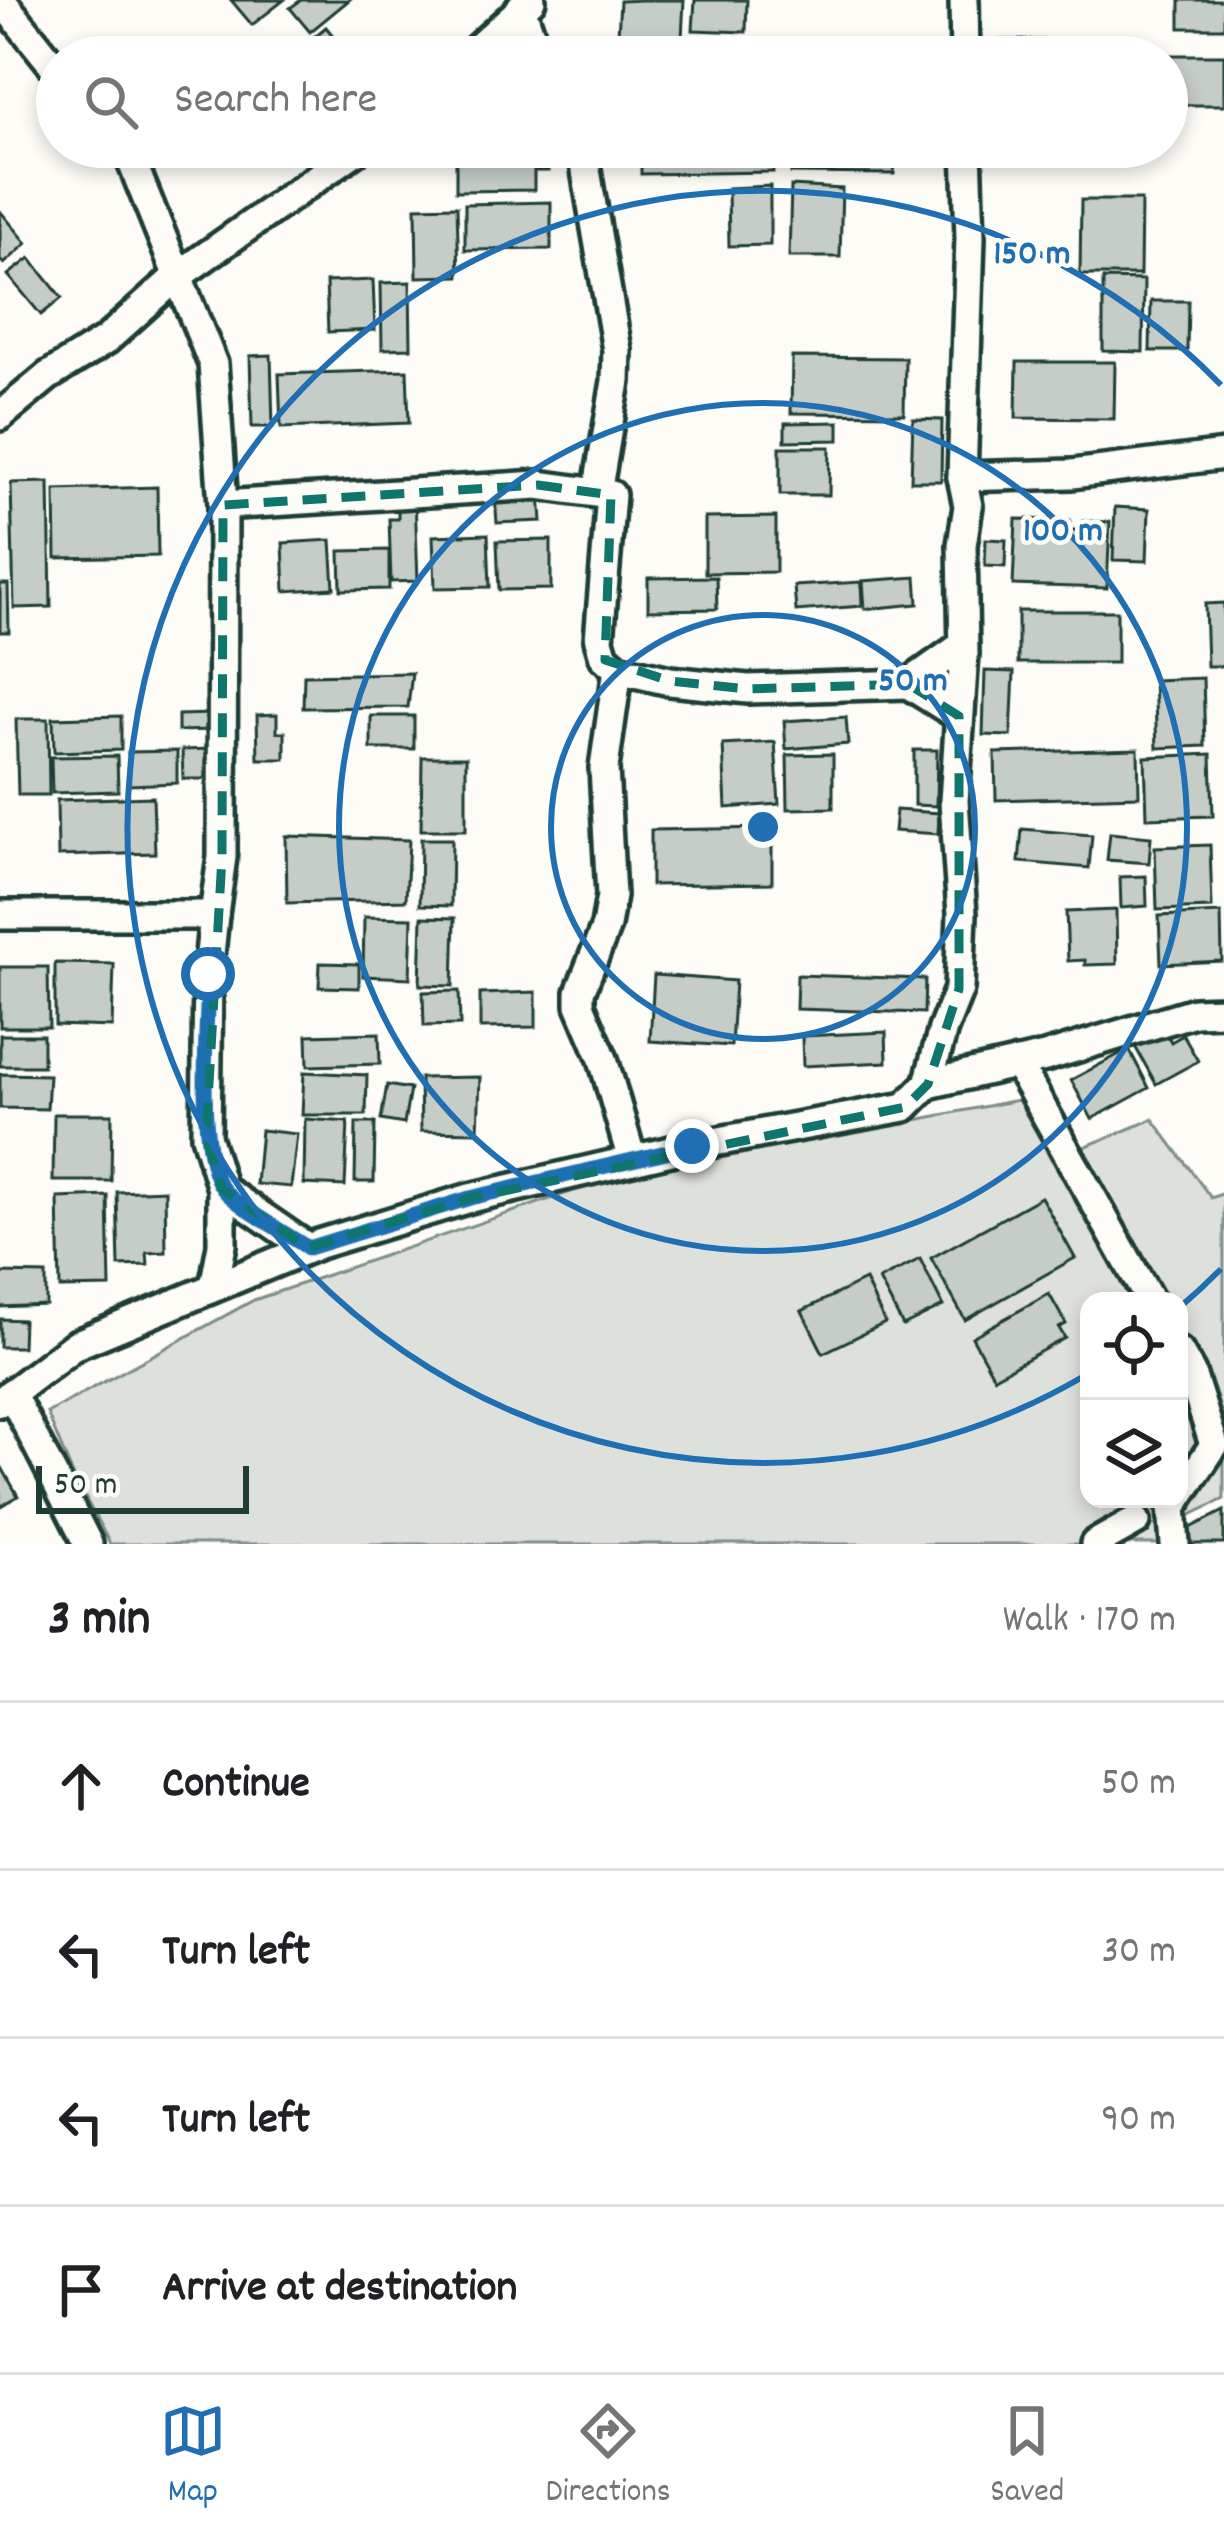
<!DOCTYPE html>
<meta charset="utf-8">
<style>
:root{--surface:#fff;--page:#f6f6f6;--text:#202124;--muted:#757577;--line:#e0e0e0;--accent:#1f6fb2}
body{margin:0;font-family:Dekko,sans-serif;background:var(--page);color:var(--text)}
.controls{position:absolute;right:36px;bottom:36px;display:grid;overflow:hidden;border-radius:24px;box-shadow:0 6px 18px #0003}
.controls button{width:108px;height:108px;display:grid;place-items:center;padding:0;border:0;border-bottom:3px solid var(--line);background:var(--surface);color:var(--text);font:60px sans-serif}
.scale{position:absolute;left:36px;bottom:30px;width:213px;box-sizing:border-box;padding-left:12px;border:6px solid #1f3d34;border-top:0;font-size:33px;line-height:42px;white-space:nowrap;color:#1f3d34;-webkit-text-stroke:9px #fdfcf7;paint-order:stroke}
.stop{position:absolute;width:36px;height:36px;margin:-27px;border:9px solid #1f6fb2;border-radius:50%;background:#fff}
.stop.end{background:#1f6fb2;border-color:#fff;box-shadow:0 3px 12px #0008}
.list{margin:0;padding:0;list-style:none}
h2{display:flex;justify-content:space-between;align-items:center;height:156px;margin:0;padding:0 48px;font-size:51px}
h2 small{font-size:39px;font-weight:400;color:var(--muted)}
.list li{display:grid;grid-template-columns:78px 1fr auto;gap:36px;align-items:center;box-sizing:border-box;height:168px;padding:0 48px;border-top:3px solid var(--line)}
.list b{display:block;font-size:45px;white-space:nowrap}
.list em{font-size:39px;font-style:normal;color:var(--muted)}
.icon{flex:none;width:66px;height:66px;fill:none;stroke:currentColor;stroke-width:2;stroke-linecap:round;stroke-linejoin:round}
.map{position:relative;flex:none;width:1224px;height:1544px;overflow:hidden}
.search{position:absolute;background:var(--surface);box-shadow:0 6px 18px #0003;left:36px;right:36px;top:36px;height:132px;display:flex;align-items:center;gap:30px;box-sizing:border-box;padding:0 42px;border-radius:66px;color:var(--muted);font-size:45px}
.sheet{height:828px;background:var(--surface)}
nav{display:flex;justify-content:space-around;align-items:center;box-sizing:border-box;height:168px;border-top:3px solid var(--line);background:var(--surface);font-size:33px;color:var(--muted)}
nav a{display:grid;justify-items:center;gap:6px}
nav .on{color:var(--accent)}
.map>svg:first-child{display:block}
.green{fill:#dde0db;stroke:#7e8e88;stroke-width:3;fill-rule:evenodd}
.building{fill:#c6cdc7;stroke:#1f3d34;stroke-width:3}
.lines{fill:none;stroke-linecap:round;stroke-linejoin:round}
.minor-casing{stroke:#1f3d34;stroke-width:36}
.minor{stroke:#fdfcf7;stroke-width:27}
.route{stroke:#1f6fb2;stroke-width:15}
.marked{fill:none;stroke:#0f766e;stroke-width:9;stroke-dasharray:24 15;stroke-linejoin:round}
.ring{fill:none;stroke:#1f6fb2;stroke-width:6}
.centre{fill:#1f6fb2;stroke:#fdfcf7;stroke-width:6}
.ring-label{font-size:36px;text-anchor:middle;font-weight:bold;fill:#1f6fb2;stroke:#fdfcf7;stroke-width:9;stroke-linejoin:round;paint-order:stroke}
</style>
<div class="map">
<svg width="1224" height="1544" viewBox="0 0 1224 1544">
<rect width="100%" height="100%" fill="#fdfcf7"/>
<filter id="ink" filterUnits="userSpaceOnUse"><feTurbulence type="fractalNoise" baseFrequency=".00833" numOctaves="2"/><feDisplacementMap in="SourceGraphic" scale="24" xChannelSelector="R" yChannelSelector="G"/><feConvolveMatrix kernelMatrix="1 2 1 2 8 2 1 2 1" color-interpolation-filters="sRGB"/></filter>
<g filter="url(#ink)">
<!-- green -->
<path class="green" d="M 1018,1100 L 1052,1160 L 1153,1119 L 1211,1198 L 1224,1193 L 1224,1499 L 1158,1531 L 1163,1544 L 110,1544 L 72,1473 L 47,1413 L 254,1300 L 603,1181 ZM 1089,1301 L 1179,1301 L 1179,1499 L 1089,1499 Z"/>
<!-- building -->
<g class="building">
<polygon points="231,0 284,0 252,25"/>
<polygon points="301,0 349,0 310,32 290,8"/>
<polygon points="641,0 684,0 682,38 618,35 620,1"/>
<polygon points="695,0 747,0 746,32 693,30"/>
<rect x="1180" y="0" width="44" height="28"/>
<polygon points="326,27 350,57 292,57 291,56"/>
<rect x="998" y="40" width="78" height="17"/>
<rect x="1084" y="40" width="62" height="17"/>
<polygon points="188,43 198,57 169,57"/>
<polygon points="854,47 911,49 911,57 854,57"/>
<polygon points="1152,55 1224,55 1224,105 1167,105 1167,57"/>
<polygon points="142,147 173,147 154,163"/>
<polygon points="456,147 548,147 548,171 534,171 534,190 456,191"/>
<polygon points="641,147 772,147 773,172 641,174"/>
<polygon points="790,147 896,147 894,174 791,173"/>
<polygon points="770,186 770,245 729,246 728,188"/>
<polygon points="791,186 842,189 840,257 789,257"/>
<polygon points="1081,200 1141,200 1140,275 1080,275"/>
<polygon points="551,202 551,249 465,250 465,204"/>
<polygon points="457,206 459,276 417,277 416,207"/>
<polygon points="0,211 27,243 4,264 0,260"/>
<polygon points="30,258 62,298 41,315 8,275"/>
<polygon points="1103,279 1144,280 1143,352 1103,351"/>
<polygon points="373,280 375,330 328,332 326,282"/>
<polygon points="410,282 411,348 382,349 381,283"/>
<polygon points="1151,301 1188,301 1187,351 1150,351"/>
<polygon points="271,355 273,427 252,427 250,356"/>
<polygon points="792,357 905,358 904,414 791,413"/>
<polygon points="1017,362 1115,362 1114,419 1016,418"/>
<polygon points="407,370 409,423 281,428 279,374"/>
<polygon points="913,419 942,420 941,481 911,481"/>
<polygon points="839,422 839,440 785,441 785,423"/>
<polygon points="780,447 830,447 829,495 780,495"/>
<polygon points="49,482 51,607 14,608 11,483"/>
<polygon points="157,487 158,556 56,558 55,490"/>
<polygon points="540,495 542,521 497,523 495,497"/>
<polygon points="415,498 418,581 391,582 389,519 398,519 398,499"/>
<polygon points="1115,507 1149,509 1147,561 1113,560"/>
<polygon points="776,517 776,572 705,573 705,518"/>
<polygon points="1016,519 1070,520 1069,530 1082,530 1083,521 1110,522 1107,588 1013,585"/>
<polygon points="488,534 490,587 435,588 433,536"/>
<polygon points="986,539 1006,540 1005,567 985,566"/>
<polygon points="331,540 334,588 285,591 283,543"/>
<polygon points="551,540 551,589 499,590 497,541"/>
<polygon points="389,550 389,589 341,590 340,551"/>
<polygon points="716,577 717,609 648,610 648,578"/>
<polygon points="916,577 918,604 865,609 863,581"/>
<polygon points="861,582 862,606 796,611 794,586"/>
<polygon points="0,584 8,584 9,632 0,632"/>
<polygon points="1224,603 1224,666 1207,666 1205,604"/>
<rect x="1018" y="611" width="99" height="52"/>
<polygon points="985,671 1014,672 1011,736 983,735"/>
<polygon points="412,673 408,707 303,708 304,675"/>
<polygon points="1203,678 1205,746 1157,748 1154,680"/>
<polygon points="212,714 213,730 178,731 178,715"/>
<polygon points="277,714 277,732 285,732 285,759 258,759 257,715"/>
<polygon points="121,716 121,750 54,752 53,718"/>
<rect x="371" y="716" width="43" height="33"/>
<polygon points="846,717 848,744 786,749 784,721"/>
<polygon points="16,719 48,719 49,795 18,795"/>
<polygon points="775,742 779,804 726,808 723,745"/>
<polygon points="211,749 212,779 183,779 182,750"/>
<polygon points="1138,749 1139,796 996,800 995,753"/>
<polygon points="914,750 937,750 936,806 914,805"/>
<polygon points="177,751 177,783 129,785 128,752"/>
<polygon points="833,754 833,808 788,809 787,755"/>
<polygon points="1211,754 1213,816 1147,818 1145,757"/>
<polygon points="117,756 118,791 52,793 51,757"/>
<polygon points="422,757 466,757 466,830 421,830"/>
<polygon points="153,797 155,853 58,856 57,800"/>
<polygon points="896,810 939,813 938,834 894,831"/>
<polygon points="772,828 772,883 651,885 651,830"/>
<polygon points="1022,829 1092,835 1089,868 1019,862"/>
<polygon points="1110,833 1151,837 1149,863 1107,860"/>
<polygon points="286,836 409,840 406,900 287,903"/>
<polygon points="421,839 452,839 451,906 420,905"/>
<polygon points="1210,845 1212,908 1157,910 1155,847"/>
<polygon points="1146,876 1147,906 1121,908 1120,877"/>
<polygon points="1116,910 1117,964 1085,965 1085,960 1068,961 1066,912"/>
<polygon points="1221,913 1222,961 1161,964 1159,916"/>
<polygon points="364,917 412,918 410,978 363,976"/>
<polygon points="422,917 455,918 453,986 420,985"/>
<polygon points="55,963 114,964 112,1027 55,1025"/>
<polygon points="320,963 359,964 359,988 319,987"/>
<polygon points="0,967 48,967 49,1027 0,1027"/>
<polygon points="654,975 735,981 731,1046 650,1041"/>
<polygon points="797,975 925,979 924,1013 796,1009"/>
<polygon points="459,991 460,1025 424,1026 423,992"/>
<polygon points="536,992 536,1027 480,1028 480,994"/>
<polygon points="1162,1024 1171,1042 1183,1035 1198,1061 1156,1084 1132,1041"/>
<polygon points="886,1032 887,1062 803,1066 802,1036"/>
<polygon points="379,1033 380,1064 308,1066 307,1035"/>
<rect x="0" y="1035" width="43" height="31"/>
<polygon points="1129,1049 1149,1088 1092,1119 1071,1080"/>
<polygon points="304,1072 367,1075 366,1115 302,1115"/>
<polygon points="0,1074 49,1075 47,1109 0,1108"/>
<polygon points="480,1077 478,1132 421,1131 420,1078"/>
<polygon points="387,1085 410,1089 404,1124 381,1120"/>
<polygon points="54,1114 112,1114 111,1181 53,1181"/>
<polygon points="305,1119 348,1122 345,1186 304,1184"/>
<polygon points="356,1123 375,1123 374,1182 355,1182"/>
<polygon points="261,1130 297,1134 291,1187 256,1184"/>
<polygon points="165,1190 166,1252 147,1253 148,1265 119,1266 117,1192"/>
<polygon points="108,1196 110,1287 60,1288 58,1198"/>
<polygon points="1041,1197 1075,1258 965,1320 931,1258"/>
<polygon points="920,1259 943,1306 903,1326 879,1280"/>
<polygon points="0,1273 46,1274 46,1305 0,1307"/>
<polygon points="865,1280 885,1323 823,1353 802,1311"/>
<polygon points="1049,1294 1066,1324 1059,1328 1065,1338 994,1377 972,1337"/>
<polygon points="0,1319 23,1320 22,1347 0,1347"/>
<polygon points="0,1464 18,1496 0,1507"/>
<polygon points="1224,1511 1224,1544 1190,1544 1185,1531"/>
</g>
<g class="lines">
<!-- minor casing -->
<g class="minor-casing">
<g id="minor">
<polyline points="1,0 57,70"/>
<polyline points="964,0 965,57"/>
<polyline points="521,7 538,57"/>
<polyline points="468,57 531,0"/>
<polyline points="126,147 213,364 223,505 222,857 214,915"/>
<polyline points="582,147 617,350 616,381 597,493"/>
<polyline points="0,416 48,376 106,340 175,278 361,147"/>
<polyline points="962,477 1072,474 1224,455"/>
<polyline points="223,505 538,485 611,495 599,640 604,657 618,669 670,681 748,689 908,684 963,645"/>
<polyline points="618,669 604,768 611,896 606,926 580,992 580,1005 603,1059 632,1160"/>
<polyline points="908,684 959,716"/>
<polyline points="0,915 214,915 208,974 206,1136 222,1189 222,1245 214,1287"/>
<polyline points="1017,1063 1150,1301"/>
<polyline points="928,1084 1045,1057 1194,1012 1224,1011"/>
<polyline points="222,1189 308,1248"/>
<polyline points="1179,1352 1191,1373 1214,1445 1179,1497"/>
<polyline points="11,1393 88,1544"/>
<polyline points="0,1402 75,1345 319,1244 470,1198 692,1146 905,1107 928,1084 943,1029 959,989 962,914 954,801 964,654 962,545 968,506 962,477 970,238 967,147"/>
<polyline points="1095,1544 1136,1521"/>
<polyline points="1175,1544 1172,1507 1178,1499"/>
</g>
</g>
<!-- minor -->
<use href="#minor" class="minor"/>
</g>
</g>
<g class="lines" filter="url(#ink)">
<!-- route -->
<path class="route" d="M 208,974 C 208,1021 195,1155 223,1189 C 236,1206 288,1234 308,1248 L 470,1198 L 692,1146"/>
</g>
<!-- marked area -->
<path class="marked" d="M 538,485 L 611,495 L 605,660 L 670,681 L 748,689 L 908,684 L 959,716 L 959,989 L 928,1084 L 905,1107 L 470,1198 L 308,1248 L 222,1189 L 206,1136 L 222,857 L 223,505 Z"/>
<!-- distance rings -->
<g class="ring">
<circle cx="763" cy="827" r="212"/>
<circle cx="763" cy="827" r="424"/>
<path d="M1221 1269A636 636 0 0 1 1180 1307M1086 1375A636 636 0 1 1 1221 385"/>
</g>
<circle cx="763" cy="827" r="18" class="centre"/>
<g class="ring-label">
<text x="1032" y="263">150 m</text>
<text x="1063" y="540">100 m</text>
<text x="913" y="690">50 m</text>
</g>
</svg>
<div class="controls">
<button><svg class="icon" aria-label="locate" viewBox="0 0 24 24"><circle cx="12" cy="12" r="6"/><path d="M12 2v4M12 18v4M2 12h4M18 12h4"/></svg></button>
<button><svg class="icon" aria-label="layers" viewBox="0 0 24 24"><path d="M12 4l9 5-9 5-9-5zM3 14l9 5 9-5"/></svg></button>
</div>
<div class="scale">50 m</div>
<div class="stop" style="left:208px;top:974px"></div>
<div class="stop end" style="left:692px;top:1146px"></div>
<div class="search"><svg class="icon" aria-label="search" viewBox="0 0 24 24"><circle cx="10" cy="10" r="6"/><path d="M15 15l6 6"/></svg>Search here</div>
</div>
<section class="sheet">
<h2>3 min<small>Walk · 170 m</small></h2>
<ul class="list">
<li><svg class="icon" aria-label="ahead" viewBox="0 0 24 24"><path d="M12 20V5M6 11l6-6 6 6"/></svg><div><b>Continue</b></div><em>50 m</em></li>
<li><svg class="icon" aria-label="left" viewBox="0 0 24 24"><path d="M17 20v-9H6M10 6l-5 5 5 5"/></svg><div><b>Turn left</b></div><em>30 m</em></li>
<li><svg class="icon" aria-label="left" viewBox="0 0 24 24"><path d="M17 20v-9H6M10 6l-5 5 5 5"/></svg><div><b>Turn left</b></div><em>90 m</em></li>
<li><svg class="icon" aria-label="arrive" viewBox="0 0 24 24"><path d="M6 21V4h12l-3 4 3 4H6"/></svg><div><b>Arrive at destination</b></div></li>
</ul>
</section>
<nav>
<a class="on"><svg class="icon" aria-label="map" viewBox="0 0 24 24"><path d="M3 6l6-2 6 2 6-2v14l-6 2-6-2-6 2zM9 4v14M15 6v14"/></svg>Map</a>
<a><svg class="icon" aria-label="directions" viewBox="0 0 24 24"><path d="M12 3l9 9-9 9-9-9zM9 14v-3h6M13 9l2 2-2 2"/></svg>Directions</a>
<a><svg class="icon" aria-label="saved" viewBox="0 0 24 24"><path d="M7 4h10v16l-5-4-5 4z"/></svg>Saved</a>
</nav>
